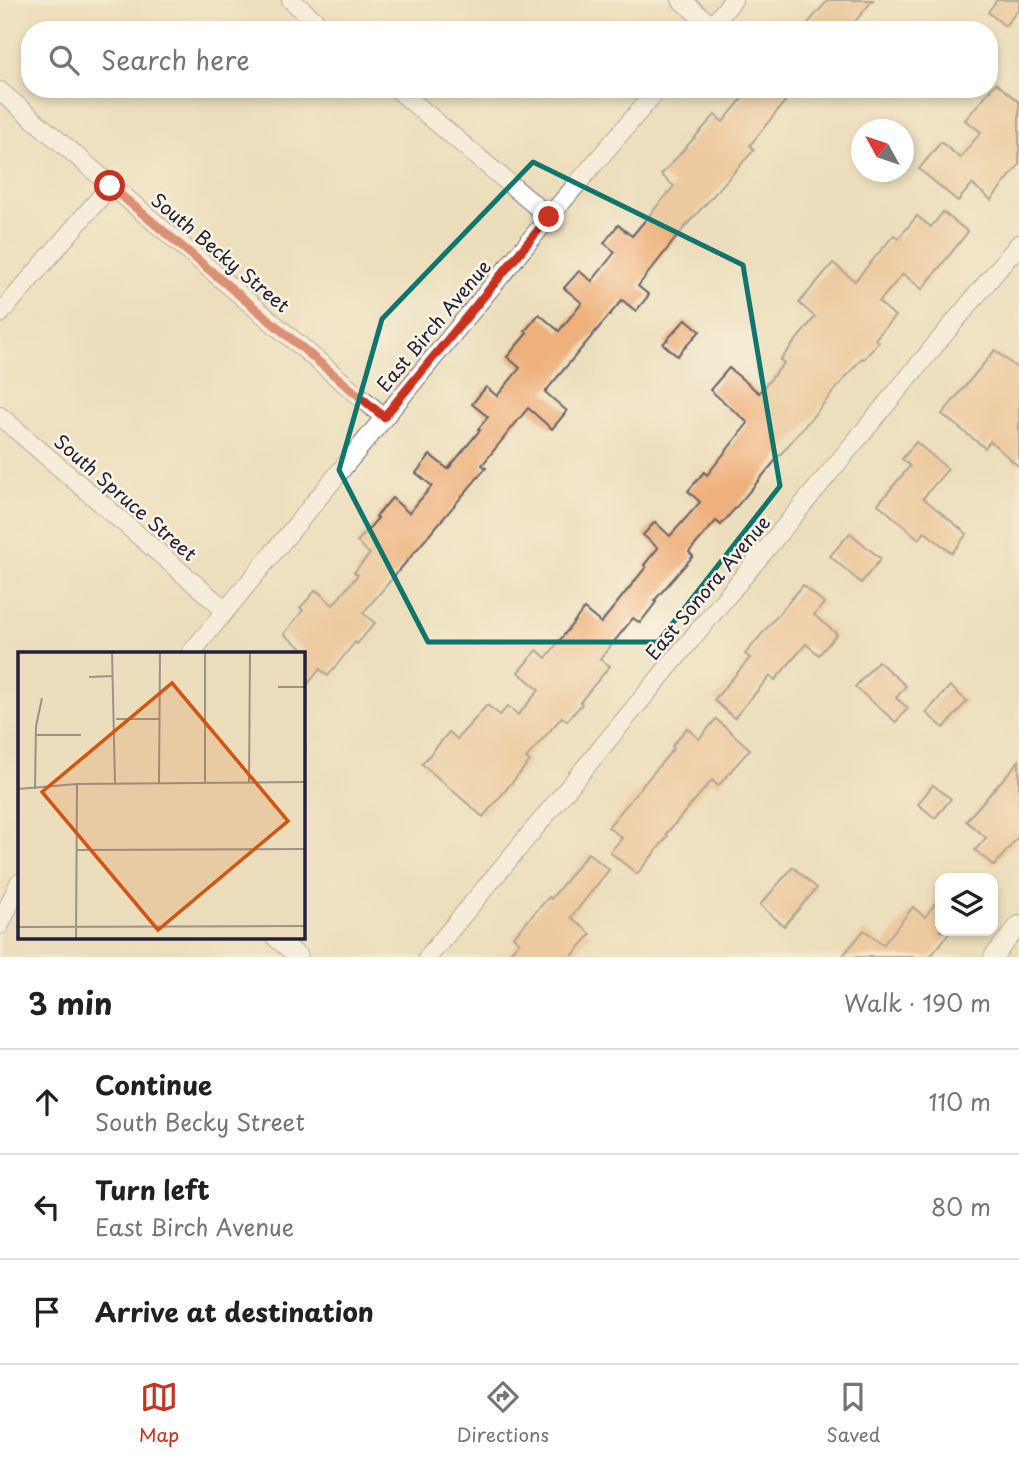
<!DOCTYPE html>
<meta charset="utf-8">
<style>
:root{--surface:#fff;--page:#f6f6f6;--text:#202124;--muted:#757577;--line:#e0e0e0;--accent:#c8321e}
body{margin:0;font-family:"Playpen Sans",sans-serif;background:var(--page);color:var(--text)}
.controls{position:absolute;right:21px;bottom:21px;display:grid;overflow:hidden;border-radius:14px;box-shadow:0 4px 10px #0003}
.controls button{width:63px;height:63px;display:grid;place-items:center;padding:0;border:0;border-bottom:2px solid var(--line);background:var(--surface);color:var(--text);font:35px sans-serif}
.compass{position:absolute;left:851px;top:119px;width:63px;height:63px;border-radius:50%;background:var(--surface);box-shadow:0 4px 10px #0003;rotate:310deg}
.stop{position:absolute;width:21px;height:21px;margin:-16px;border:5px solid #c8321e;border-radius:50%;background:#fff}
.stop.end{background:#c8321e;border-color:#fff;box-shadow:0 2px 7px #0008}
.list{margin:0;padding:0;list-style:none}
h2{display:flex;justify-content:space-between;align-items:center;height:91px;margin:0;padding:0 28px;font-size:30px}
h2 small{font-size:23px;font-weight:400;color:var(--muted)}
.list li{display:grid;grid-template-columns:46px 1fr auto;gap:21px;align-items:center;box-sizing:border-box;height:105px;padding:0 28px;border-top:2px solid var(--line)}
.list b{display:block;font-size:26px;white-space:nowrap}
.list p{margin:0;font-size:23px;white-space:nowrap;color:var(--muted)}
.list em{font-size:23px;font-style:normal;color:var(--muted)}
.icon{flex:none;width:38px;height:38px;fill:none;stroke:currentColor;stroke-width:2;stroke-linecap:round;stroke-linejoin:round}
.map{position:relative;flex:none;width:1019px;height:957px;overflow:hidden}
.search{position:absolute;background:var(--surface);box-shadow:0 4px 10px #0003;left:21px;right:21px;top:21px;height:77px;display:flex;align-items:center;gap:18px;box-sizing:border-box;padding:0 24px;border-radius:28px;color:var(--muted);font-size:26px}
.sheet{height:406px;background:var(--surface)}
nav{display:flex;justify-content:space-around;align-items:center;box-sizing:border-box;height:98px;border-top:2px solid var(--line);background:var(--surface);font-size:19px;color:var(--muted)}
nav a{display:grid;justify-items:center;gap:4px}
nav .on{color:var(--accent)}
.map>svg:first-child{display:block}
.building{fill:#eeb07b}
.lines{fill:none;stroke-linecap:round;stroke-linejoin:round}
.street-casing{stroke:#696468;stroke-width:20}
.street{stroke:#fff;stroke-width:18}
.route{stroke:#c8321e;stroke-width:9}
.marked{fill:none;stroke:#0f766e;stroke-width:5;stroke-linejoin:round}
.labels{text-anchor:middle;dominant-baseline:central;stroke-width:5;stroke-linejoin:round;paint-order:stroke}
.street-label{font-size:19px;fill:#22223b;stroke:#fcf5e5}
.inset-road{fill:none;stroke:#9b9388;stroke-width:2}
.view{fill:#d45411;fill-opacity:0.15;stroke:#d45411;stroke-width:3.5}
.inset-edge{fill:none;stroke:#22223b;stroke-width:3.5}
</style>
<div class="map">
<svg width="1019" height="957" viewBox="0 0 1019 957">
<rect width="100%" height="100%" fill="#fcf5e5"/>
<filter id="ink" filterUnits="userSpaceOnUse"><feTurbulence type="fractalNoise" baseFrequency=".0143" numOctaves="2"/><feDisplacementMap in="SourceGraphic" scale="14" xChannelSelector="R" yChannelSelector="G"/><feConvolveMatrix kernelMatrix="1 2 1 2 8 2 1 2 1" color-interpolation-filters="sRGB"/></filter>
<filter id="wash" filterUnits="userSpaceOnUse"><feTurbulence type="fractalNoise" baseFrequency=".00686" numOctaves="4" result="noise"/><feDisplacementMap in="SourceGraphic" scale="28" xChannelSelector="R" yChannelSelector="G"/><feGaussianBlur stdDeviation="1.57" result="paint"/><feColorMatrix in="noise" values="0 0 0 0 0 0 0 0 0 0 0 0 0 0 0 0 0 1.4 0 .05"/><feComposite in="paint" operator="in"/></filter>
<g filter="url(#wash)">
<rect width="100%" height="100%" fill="#ecdebc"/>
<g id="blocks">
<!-- building -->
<g class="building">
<polygon points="828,0 873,0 848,30 802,30"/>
<polygon points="997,0 1019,0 1019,9 1005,26 988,12"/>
<polygon points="996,83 1019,102 1019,165 991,200 972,184 958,201 919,169 941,142 960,158 981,132 965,120"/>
<polygon points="750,89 795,89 750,145 754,150 684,228 638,286 649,295 636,311 622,300 545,392 567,411 552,429 528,408 482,465 486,468 363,613 375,623 357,644 355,642 328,676 320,669 303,690 303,649 284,634 303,610 300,608 316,590 333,605 358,575 354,572 370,554 357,542 378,518 376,517 392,498 409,513 432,486 416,473 430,455 448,469 480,430 478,429 488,417 472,404 486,387 497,396 520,368 507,357 527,333 525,331 539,314 559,331 582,303 564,288 579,271 592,281 615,252 604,243 618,225 632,236 674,186 661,175 715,115 723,122"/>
<polygon points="943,212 968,232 922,289 903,274 879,302 895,316 875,339 879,342 864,359 862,358 721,525 716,521 689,552 693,556 654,601 656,602 640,623 633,618 600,659 610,666 580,702 582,704 567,721 562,717 526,758 530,761 483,817 422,764 449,732 457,739 487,705 500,715 508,706 518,715 539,690 518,672 537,650 546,658 584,609 601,623 646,567 644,565 658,548 643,535 655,522 670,536 700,502 688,491 704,472 707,475 748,423 710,390 729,368 759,393 784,363 780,360 815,317 799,303 833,263 855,281 894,235 898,239 917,216 931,227"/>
<polygon points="686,319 700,331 677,356 663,344"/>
<polygon points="995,350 1019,370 1019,467 990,441 985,448 942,414"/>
<polygon points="916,442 948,469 923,498 967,534 952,553 925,532 919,539 878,504 910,466 902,459"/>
<polygon points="850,533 881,559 861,583 830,556"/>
<polygon points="803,585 824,603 814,615 837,634 819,655 806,644 775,680 770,676 734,718 714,700 750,658 745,654"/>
<polygon points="878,661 906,686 896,698 908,708 896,722 855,687"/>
<polygon points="950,686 967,701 944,728 926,713"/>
<polygon points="716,719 750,749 718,786 712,780 666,834 668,836 637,874 610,852 622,838 608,827 674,748 672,746 687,728 699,739"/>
<polygon points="1019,761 1019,836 994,866 975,850 986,838 966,821"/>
<polygon points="933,785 951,799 935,818 918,804"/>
<polygon points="588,853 609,870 571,917 591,934 571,957 506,957 519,942 513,937 549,897 551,899"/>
<polygon points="793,867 817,888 784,926 760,905"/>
<polygon points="940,897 940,931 951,931 930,957 842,957 864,930 883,945 913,907 925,917"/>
</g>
</g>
</g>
<g filter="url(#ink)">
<use href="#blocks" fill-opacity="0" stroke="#696468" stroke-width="2"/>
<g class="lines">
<!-- street casing -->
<g class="street-casing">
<g id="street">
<polyline points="291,0 326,30"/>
<polyline points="681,0 712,26"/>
<polyline points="709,30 733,0"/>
<polyline points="397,89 549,217"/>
<polyline points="0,91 384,417"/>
<polyline points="0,314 110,186"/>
<polyline points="0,416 225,610"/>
<polyline points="190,654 549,217 658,89"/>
<polyline points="0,925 19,883"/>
<polyline points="276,938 299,957"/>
<polyline points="428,957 1019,244"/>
<polyline points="993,957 1019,925"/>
</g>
</g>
<!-- street -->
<use href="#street" class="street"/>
</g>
</g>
<g class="lines" filter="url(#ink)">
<!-- route -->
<polyline class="route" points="110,186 384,417 549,217"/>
</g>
<!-- marked area -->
<path d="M0 0H1019V957H0ZM 533,162 L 743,265 L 780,486 L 658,642 L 428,642 L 339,470 L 382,319 Z" fill="#ecdebc" fill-opacity=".55" fill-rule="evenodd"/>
<path class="marked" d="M 533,162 L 743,265 L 780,486 L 658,642 L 428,642 L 339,470 L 382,319 Z"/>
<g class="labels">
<!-- street labels -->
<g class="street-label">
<text transform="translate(221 252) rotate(40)">South Becky Street</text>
<text transform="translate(433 325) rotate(-50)">East Birch Avenue</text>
<text transform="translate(126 497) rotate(41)">South Spruce Street</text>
<text transform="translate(707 587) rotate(-50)">East Sonora Avenue</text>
</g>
</g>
<!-- overview -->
<g transform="translate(18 652)">
<rect width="287" height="287" fill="#ecdebc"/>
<path class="inset-road" d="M 94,0 L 97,131M 71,25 L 94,24M 260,35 L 287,35M 98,67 L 141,67M 18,83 L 63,83M 141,131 L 142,0M 187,131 L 187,0M 231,131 L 232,0M 0,137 L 59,132 L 287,130M 17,137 L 18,74 L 24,46M 58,198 L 287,197M 0,275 L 287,274M 58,287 L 59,132"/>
<path class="view" d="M 154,31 L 270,169 L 140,278 L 24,140 Z"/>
<rect width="287" height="287" class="inset-edge"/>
</g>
</svg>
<div class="controls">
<button><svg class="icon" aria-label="layers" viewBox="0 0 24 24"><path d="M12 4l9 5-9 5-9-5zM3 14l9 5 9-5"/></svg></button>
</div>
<svg class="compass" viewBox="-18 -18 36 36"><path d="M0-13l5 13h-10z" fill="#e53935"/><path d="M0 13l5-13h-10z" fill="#757577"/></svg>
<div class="stop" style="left:110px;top:186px"></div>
<div class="stop end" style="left:549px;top:217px"></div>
<div class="search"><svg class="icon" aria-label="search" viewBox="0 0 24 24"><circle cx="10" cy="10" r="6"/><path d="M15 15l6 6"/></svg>Search here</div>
</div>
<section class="sheet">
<h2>3 min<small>Walk · 190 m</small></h2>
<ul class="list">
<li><svg class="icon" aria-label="ahead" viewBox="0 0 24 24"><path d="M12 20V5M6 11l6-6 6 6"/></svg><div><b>Continue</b><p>South Becky Street</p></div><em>110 m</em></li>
<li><svg class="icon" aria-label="left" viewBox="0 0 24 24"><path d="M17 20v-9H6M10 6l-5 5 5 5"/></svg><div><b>Turn left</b><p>East Birch Avenue</p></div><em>80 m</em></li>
<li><svg class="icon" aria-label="arrive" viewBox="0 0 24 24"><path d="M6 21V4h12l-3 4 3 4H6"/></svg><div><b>Arrive at destination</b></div></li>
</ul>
</section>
<nav>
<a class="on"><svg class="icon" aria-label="map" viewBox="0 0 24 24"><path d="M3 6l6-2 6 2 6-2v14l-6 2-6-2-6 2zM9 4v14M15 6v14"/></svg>Map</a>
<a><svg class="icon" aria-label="directions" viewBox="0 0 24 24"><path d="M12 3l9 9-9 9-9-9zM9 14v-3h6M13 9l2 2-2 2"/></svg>Directions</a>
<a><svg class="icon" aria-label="saved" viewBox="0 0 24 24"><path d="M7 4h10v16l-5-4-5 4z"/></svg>Saved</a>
</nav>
